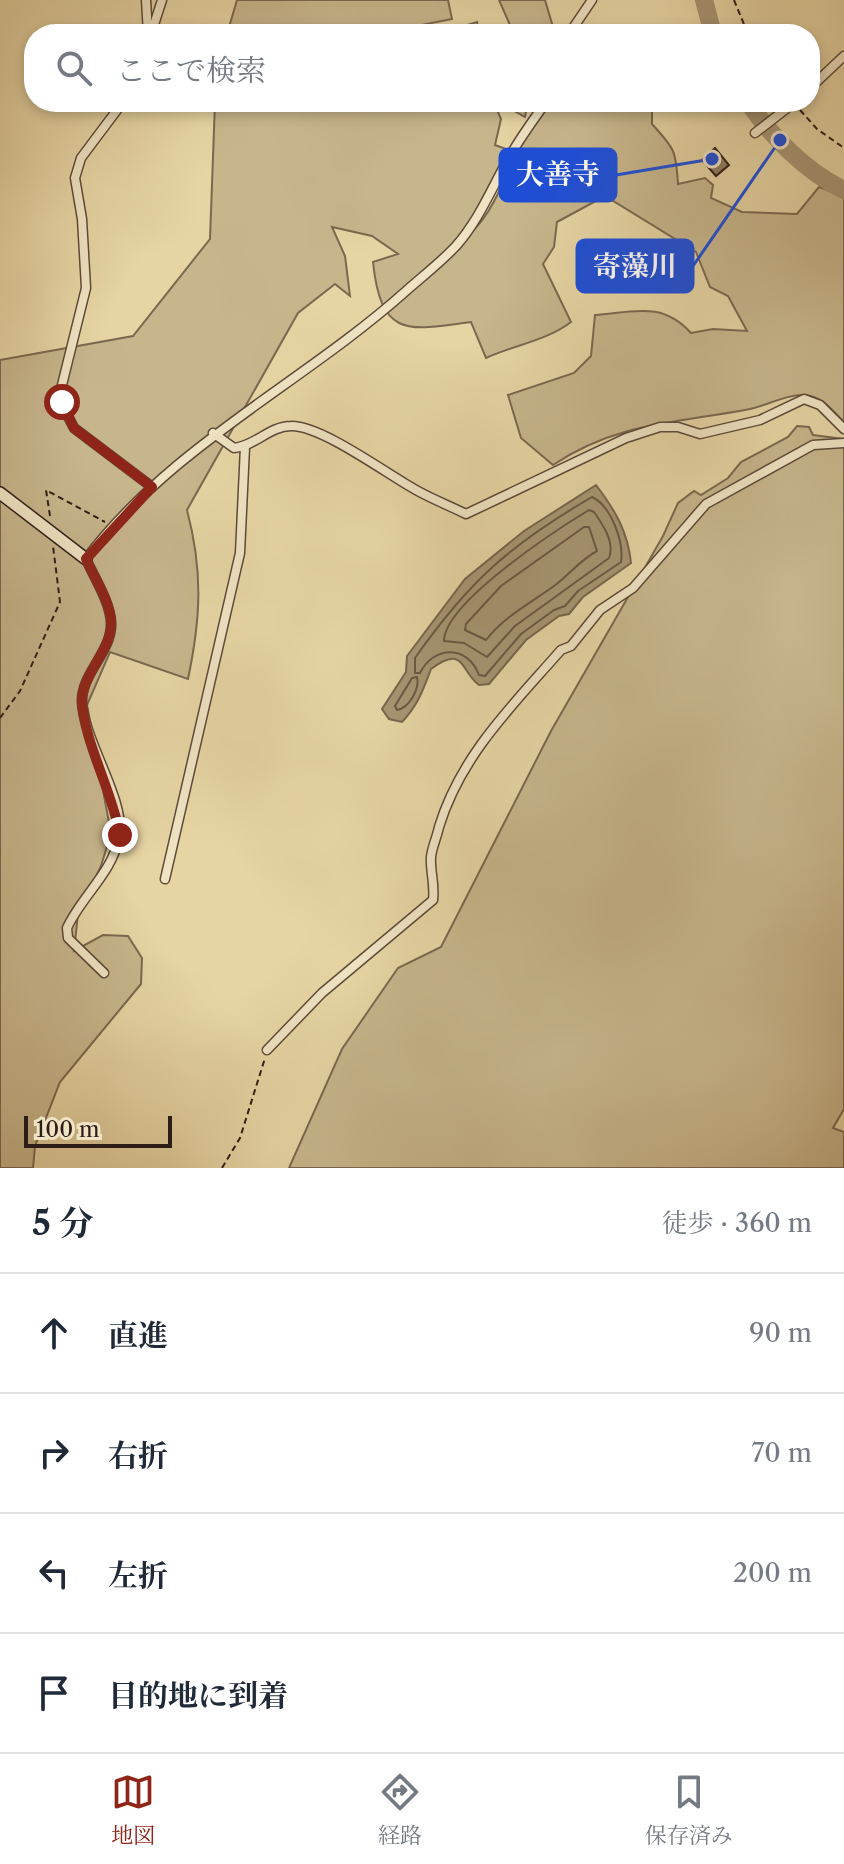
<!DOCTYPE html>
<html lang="ja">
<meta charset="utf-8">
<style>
:root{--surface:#fff;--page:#f2f2f3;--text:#1f2937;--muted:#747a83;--line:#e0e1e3;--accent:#8f2418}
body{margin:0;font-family:"Libre Caslon Text","Noto Serif JP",serif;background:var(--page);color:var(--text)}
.scale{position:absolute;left:24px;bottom:20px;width:148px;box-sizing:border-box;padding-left:8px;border:4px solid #2e1c16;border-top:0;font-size:22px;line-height:28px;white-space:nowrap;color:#2e1c16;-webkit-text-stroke:6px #efe3c3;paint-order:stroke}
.stop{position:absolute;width:24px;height:24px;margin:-18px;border:6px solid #8f2418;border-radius:50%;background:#fff}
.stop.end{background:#8f2418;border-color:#fff;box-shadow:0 2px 8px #0008}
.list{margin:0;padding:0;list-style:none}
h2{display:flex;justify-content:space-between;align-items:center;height:104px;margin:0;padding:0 32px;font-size:34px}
h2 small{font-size:26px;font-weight:400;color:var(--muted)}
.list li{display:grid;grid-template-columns:52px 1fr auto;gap:24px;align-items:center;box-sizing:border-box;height:120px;padding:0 32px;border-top:2px solid var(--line)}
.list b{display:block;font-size:30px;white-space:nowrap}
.list em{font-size:26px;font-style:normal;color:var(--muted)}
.icon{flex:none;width:44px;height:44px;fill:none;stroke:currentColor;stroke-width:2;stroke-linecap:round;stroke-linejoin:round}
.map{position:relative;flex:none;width:844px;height:1168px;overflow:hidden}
.search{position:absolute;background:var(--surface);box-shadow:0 4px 12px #0003;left:24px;right:24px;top:24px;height:88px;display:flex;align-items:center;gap:20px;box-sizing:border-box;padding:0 28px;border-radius:32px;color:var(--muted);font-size:30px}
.sheet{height:584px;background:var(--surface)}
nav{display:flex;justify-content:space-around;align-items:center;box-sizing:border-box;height:112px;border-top:2px solid var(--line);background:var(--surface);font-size:22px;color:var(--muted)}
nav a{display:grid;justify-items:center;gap:4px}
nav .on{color:var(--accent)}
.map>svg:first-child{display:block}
.green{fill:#c7b58b;stroke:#7a6850;stroke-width:2}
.water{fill:#a79573;stroke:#77654e;stroke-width:2}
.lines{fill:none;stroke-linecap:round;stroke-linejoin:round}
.shore{stroke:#6a5844;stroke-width:2}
.river{stroke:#a79573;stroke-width:18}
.building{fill:#8e7c5f;stroke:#2e1c16;stroke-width:2}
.street-casing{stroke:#5c4a39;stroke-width:11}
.secondary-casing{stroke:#2e1c16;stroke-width:14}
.path{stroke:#2e1c16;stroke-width:2;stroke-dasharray:6 4;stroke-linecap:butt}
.street{stroke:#efe3c3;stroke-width:8}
.secondary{stroke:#efe3c3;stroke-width:11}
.route{stroke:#8f2418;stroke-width:10}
.leader{fill:none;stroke:#1d4ed8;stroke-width:3}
.callout-dot{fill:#1d4ed8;stroke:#efe3c3;stroke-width:3}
.callout{fill:#1d4ed8;stroke:#1d4ed8;stroke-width:3}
.callout-label{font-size:28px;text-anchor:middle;font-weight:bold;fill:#fff}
</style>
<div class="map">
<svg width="844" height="1168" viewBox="0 0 844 1168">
<rect width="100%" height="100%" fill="#e6d4a3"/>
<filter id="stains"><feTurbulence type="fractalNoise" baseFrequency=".0025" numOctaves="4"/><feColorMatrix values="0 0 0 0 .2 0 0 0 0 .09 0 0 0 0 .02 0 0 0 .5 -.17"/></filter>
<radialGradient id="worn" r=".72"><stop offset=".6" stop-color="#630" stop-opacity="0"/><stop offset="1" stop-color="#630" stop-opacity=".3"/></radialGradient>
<!-- green -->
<g class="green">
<polygon points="237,0 448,0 452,19 406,28 406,34 227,34"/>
<polygon points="499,0 545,0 553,27 550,34 506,34 510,25"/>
<polygon points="477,22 479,34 437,34"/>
<path d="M 215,102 L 514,102 L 526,112 L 525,117 L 504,105 L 498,112 L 501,119 L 495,145 L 506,149 L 506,155 L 468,235 C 493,215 505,177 517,148 C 524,131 541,117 551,102 L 652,102 L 652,124 C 675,149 676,151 678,184 L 705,178 L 713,185 L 711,198 L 742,212 L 797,214 L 819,187 L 844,196 L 844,422 C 833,411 822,396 805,395 C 785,394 765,407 745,410 C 674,423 616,423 553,465 L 521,438 L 508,395 L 574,373 L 591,356 L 595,315 C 634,312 662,301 691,333 L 713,329 L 747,331 L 728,296 L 710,287 L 696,252 L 605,196 L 557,222 L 554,247 L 543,264 L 571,322 C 546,341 514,345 486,358 L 471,322 C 407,331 381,338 373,262 L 398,254 L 372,236 L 332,227 L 345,256 L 350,296 L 335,284 L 298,313 L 187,510 C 203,571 201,617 188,679 L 110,652 L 87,705 L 111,833 L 101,866 L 78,914 L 74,951 L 103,935 L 128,936 L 142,958 L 141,984 L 60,1082 L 35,1146 L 33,1168 L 0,1168 L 0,360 L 133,336 L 210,239 Z"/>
<polygon points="797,426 809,427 813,435 844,439 844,1109 833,1128 844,1132 844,1168 289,1168 342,1049 398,968 441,947 551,731 663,536 678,503 694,491 701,495 728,478 741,462 788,437"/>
</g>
<!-- water -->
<path class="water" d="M 596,485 C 615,510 628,532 631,563 L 583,597 L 569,614 L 559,616 L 526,640 L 489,684 L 479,685 C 460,671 465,644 431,669 C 423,690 418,705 402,722 L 389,719 L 382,709 L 406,672 L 407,656 L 465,579 L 524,531 Z"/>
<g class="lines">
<!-- shore -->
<g class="shore">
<path d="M 592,497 C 611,506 624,541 621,562 L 578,591 L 565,606 L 554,610 L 521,634 L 485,676 L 479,675 C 468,645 434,645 420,673 L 415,673 L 415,658 C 469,581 511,544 592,497 Z"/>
<path d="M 589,510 L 594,512 C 603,525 615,542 609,558 L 515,626 L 487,657 L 464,643 L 444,641 C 444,603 556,530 589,510 Z"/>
<path d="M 584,527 L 589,527 L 597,551 C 580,560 569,575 554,586 C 529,604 505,616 486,640 L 465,630 L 466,624 L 501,586 Z"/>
<path d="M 417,677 C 420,689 409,708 397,710 L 395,706 L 412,678 Z"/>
</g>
<!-- river -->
<g class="river">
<polyline points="704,0 713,34"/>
<path d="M 748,102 C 771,136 806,172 844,190"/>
</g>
</g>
<!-- building -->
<polygon class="building" points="715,148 729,165 716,176 702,160"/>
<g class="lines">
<!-- street casing -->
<g class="street-casing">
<g id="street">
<polyline points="146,0 148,34"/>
<polyline points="151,34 162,0"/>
<polyline points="569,34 592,0"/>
<polyline points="810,88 844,56"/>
<polyline points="123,102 81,158 75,178 82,219 86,288 61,389 64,409 74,428 152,487"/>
<polyline points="755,133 795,102"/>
<path d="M 213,433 L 234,448 C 255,446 270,426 291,426 C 321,425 387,474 416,490 C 432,499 450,506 466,514 L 626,438 L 660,427 L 678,427 L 700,434 L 760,420 L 804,399 L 820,405 L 844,429"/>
<polyline points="165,879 240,553 245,447"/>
<path d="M 104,973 L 68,938 L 67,928 C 81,897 112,873 119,838 C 127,801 84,742 82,702 C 81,673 113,651 111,622 C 110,602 94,577 86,559 C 172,445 302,384 406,291 C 423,276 441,262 456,246 C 478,221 490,192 506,163 C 517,142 532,122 546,102"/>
<path d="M 267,1050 L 322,993 L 433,900 C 435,884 430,871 431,857 C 432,847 437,837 439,827 C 461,755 512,706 561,650 L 571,646 L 600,610 L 633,588 L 706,504 L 813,445 L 844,443"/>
</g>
</g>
<!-- secondary casing -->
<g class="secondary-casing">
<polyline id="secondary" points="0,493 86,559"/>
</g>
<!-- path -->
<g class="path">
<polyline points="734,0 748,34"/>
<polyline points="800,110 817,129 844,148"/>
<polyline points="50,516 46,490 105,522"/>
<polyline points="0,718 20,691 60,602 53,546"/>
<polyline points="222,1168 240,1138 265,1058"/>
</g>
<!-- street -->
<use href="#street" class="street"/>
<!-- secondary -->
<use href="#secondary" class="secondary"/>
</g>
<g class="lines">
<!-- route -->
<path class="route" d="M 62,402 L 74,428 L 152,487 L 86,559 C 94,577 111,603 111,622 C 112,652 80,675 82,704 C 86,746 112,791 120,835"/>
</g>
<!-- callouts -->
<path class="leader" d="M712 159L616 175M780 140L693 266"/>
<g class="callout-dot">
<circle cx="712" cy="159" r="8"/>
<circle cx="780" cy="140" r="8"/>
</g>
<g class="callout">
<rect x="500" y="149" width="116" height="52" rx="8"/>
<rect x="577" y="240" width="116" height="52" rx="8"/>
</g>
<g class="callout-label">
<text x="558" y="184">大善寺</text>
<text x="635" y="276">寄藻川</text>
</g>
<rect width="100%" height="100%" filter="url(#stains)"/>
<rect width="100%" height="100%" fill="url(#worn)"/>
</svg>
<div class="scale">100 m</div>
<div class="stop" style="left:62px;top:402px"></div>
<div class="stop end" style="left:120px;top:835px"></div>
<div class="search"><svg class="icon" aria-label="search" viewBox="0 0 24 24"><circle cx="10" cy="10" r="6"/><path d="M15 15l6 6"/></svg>ここで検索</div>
</div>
<section class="sheet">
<h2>5 分<small>徒歩 · 360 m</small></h2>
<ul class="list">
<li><svg class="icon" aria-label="ahead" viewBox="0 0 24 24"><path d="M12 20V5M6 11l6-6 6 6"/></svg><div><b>直進</b></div><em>90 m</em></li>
<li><svg class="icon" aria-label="right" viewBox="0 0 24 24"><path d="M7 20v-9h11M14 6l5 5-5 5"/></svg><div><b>右折</b></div><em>70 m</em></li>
<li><svg class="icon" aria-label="left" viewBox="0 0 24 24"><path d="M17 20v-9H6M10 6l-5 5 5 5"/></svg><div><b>左折</b></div><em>200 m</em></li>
<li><svg class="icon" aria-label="arrive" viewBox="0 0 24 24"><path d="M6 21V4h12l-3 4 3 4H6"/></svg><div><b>目的地に到着</b></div></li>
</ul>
</section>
<nav>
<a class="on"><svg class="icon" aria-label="map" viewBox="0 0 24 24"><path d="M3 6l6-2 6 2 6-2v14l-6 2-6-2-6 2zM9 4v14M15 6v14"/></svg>地図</a>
<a><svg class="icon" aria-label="directions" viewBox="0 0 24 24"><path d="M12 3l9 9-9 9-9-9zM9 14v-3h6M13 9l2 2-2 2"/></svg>経路</a>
<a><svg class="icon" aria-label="saved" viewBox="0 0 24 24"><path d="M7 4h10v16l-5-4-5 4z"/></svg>保存済み</a>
</nav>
